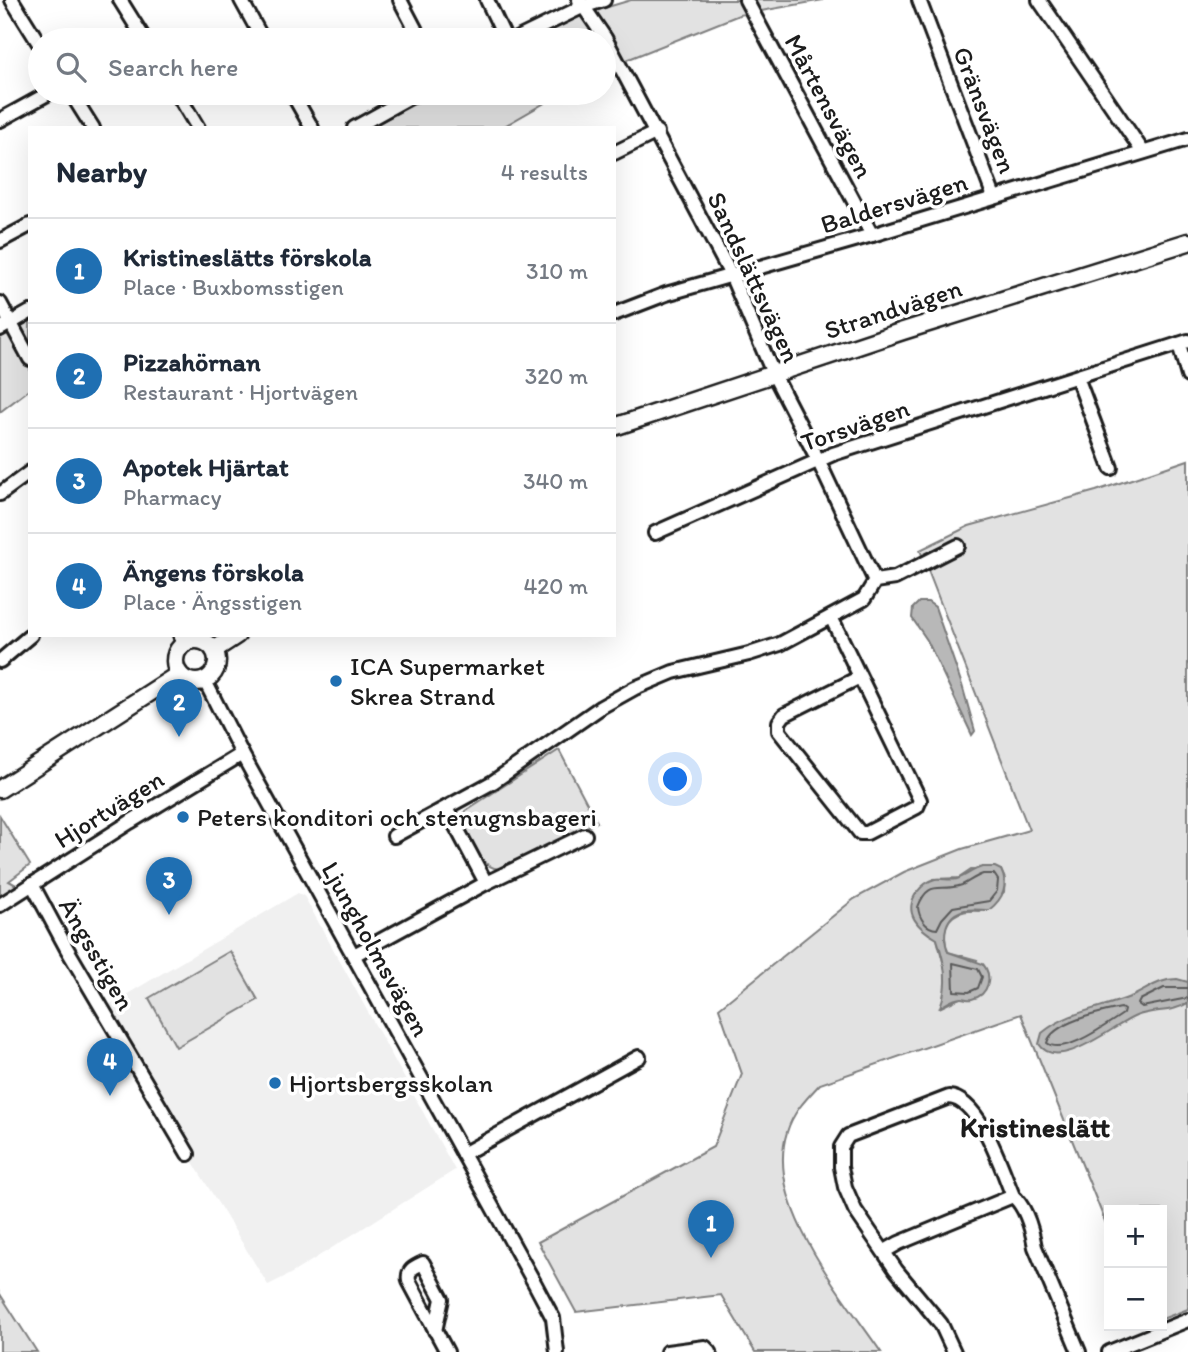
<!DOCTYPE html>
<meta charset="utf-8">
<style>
:root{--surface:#fff;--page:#f2f2f3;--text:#1f2937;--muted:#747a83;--line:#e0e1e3;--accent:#1f6fb2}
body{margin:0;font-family:Itim,sans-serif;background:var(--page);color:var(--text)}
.controls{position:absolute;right:21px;bottom:21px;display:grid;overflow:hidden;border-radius:0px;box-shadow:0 7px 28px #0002}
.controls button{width:63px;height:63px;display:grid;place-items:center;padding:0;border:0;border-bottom:2px solid var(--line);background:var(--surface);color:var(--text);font:35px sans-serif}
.you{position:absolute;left:676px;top:780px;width:24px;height:24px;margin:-18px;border:5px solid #fff;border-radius:50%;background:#1a73e8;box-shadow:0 0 0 10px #1a73e833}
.badge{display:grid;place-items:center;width:46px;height:46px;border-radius:50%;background:var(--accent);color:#fff;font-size:23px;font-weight:700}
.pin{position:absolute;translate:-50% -58px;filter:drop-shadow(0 2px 4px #0008)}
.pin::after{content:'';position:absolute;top:37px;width:24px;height:21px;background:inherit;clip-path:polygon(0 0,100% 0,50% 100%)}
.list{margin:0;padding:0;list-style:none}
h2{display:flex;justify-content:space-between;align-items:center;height:91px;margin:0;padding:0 28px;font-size:30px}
h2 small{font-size:23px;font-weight:400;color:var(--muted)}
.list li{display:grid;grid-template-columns:46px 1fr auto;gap:21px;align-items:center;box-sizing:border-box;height:105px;padding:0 28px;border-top:2px solid var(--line)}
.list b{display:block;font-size:26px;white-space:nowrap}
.list p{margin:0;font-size:23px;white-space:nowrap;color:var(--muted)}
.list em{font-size:23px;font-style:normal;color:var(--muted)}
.icon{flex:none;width:38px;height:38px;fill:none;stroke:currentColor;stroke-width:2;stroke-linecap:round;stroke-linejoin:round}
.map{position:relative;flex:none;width:1188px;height:1352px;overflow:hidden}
.search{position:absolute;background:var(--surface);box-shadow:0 7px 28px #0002;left:28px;top:28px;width:588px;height:77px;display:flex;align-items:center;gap:18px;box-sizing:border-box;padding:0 24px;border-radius:38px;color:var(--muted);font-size:26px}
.panel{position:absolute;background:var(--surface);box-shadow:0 7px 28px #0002;left:28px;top:126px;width:588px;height:511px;border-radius:0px}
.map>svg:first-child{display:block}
.built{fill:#f0f0f0}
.green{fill:#e2e2e2;stroke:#7f7f7f;stroke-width:2;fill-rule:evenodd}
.water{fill:#b8b8b8;stroke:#7a7a7a;stroke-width:2}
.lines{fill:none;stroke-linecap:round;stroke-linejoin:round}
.shore{stroke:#5a5a5a;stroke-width:2}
.street-casing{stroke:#1c1c1c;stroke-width:18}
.secondary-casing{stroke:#1c1c1c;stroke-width:21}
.street{stroke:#fff;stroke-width:12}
.secondary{stroke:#fff;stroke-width:16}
.poi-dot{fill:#1f6fb2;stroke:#fff;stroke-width:2.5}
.labels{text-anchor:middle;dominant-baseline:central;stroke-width:7;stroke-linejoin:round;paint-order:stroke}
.street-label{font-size:26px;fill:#1c1c1c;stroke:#fff}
.poi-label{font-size:26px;fill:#1c1c1c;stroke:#fff;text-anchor:start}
.neighbourhood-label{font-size:28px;font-weight:bold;fill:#1c1c1c;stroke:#fff}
</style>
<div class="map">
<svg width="1188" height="1352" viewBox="0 0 1188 1352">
<rect width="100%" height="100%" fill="#fff"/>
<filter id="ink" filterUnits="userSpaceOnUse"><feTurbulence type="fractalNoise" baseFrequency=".0143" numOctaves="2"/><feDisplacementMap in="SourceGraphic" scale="14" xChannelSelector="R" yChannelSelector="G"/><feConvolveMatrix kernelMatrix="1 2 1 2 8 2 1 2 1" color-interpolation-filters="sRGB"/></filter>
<g filter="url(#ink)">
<!-- built -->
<polygon class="built" points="298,893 304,896 455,1170 292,1273 268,1285 188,1154 97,1012"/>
<!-- green -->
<g class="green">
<polygon points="631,0 823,0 739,15 604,69 604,40 534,40 581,15"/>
<polygon points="435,93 562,93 501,128 369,128"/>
<polygon points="30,321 30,389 0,412 0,338"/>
<path d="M 1188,460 L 1188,1309 L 1162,1319 L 1162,1210 L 1109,1210 L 1109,1231 L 1021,1014 L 820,1084 C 806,1099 793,1112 787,1132 C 764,1204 843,1296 881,1352 L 755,1352 L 721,1295 L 576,1312 L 538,1242 L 713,1147 L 742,1074 L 719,1008 L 854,899 L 904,872 L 962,849 L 1029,830 L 920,550 L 969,526 L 1096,491 ZM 971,870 L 1001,870 L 1005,879 L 1004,892 L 980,911 C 950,908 939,925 948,952 L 977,960 L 960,998 L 941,1007 L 946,991 L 945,969 L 937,939 L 934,879 L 959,878 Z"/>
<path d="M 559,750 L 597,822 L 502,869 C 480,871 470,837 461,820 L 465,811 Z"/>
<polygon points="0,816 30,865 9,881 29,892 0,912"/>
<polygon points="230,951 258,1000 176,1047 149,998"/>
<polygon points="0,1294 37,1352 0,1352"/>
</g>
<!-- water -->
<g class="water">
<polygon points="919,602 928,602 935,607 962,685 975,731 972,735 927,640 912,618 913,608"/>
<path d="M 982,867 L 995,867 L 1001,870 C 1009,886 1003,899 989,910 C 981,910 973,909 965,910 C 944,915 942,935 948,952 L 983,964 C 993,976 989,995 972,999 C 968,1000 965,998 961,998 C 954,998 946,1004 940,1007 C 949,984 945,963 937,939 C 919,929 902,913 917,892 C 921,887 928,881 935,879 C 942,878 950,881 957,879 C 966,876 972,870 982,867 Z"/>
<path d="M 1177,979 L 1188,982 L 1188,1003 C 1172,1013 1153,1009 1136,1016 C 1115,1024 1058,1074 1039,1044 L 1042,1033 C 1069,1011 1100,1009 1130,997 C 1147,990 1158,979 1177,979 Z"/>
</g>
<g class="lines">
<!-- shore -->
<g class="shore">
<path d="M 983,874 L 994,874 L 998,880 L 997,891 L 989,901 L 953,907 L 942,919 L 937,929 C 926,929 919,918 918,907 C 929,878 940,893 962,885 C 969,882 974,877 983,874 Z"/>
<polygon points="953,963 978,969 982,977 978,988 969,992 954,991"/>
<polyline points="1188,988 1164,988 1140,1000 1138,1004 1142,1007 1188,998"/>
<path d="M 1121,1008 L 1124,1010 L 1123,1014 C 1107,1024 1065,1056 1047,1043 C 1052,1022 1102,1012 1121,1008 Z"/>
</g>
<!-- street casing -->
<g class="street-casing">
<g id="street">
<polyline points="12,0 40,45"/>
<polyline points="120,0 145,40"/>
<polyline points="241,0 263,40"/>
<polyline points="400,0 421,40"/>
<polyline points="487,0 506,40"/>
<polyline points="579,0 605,38 731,275 773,373 818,460 875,581"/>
<polyline points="746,0 872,235"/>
<polyline points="919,0 994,197"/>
<polyline points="1039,0 1143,152"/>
<polyline points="514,40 582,7 604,0"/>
<polyline points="71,93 93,128"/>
<polyline points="177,93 198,128"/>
<polyline points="292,93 312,128"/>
<polyline points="0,120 49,93"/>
<polyline points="354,128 417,93"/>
<polyline points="614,153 657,132"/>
<polyline points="0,241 30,225"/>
<polyline points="0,303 30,359"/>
<polyline points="614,314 666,294 872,235 1188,139"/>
<polyline points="0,329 30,312"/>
<polyline points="1179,344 1188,376"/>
<polyline points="1077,377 1111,468"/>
<polyline points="0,494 30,472"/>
<polyline points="655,533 833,454 1188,341"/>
<polyline points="831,617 920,800 917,807 867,833 860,833 779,731 779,722 784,715 860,677"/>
<polyline points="180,635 184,644"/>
<polyline points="0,661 31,635"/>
<polyline points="205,681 242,754 535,1284 553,1318 557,1352"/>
<polyline points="446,808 486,883"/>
<polyline points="394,836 493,782 601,707 635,688 673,672 749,654 780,644 864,599 875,581 895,578 958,546"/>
<polyline points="32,884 67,949 188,1154"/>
<polyline points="0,905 130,822 242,754"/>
<polyline points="354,955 486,883 585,835"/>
<polyline points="463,1154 639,1057"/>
<polyline points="885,1251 899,1243 1013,1196"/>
<path d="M 435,1331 L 442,1299 L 423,1263 C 414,1267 407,1270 409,1281 L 447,1352"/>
<polyline points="667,1352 705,1347 710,1352"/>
<path d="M 954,1352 L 941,1324 L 896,1270 L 855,1210 L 845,1187 L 841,1167 L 841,1147 L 848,1136 L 949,1097 C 980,1099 1002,1170 1013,1196 C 1026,1207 1032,1230 1035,1247 L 1079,1352"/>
<polyline points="1109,1352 1188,1320"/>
</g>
</g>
<!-- secondary casing -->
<g class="secondary-casing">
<g id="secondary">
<polyline points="614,427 903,331 1188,242"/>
<circle cx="196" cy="661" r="21"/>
<polyline points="214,650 237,635"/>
<polyline points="0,789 179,674"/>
</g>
</g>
<!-- street -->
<use href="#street" class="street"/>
<!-- secondary -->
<use href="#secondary" class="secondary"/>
</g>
</g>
<!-- markers -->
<g class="poi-dot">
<circle cx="336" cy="681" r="7"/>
<circle cx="183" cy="817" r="7"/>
<circle cx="275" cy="1083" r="7"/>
</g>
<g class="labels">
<!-- street labels -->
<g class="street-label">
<text transform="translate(829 106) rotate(62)">Mårtensvägen</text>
<text transform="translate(985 110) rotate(69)">Gränsvägen</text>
<text transform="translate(894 203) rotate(-17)">Baldersvägen</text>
<text transform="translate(754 277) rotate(65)">Sandslättsvägen</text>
<text transform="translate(893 309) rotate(-18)">Strandvägen</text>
<text transform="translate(855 425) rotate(-19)">Torsvägen</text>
<text transform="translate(109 809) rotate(-32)">Hjortvägen</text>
<text transform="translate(376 949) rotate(61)">Ljungholmsvägen</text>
<text transform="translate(97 954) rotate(60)">Ängsstigen</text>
</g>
<!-- poi labels -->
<g class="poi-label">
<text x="350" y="666">ICA Supermarket<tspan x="350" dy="30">Skrea Strand</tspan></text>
<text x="197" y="817">Peters konditori och stenugnsbageri</text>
<text x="289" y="1083">Hjortsbergsskolan</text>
</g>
<!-- neighbourhood labels -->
<g class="neighbourhood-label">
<text x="1035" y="1127">Kristineslätt</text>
</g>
</g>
</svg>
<div class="controls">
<button>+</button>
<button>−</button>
</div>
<div class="you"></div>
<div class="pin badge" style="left:711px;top:1258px">1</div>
<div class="pin badge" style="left:179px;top:737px">2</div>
<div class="pin badge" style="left:169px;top:915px">3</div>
<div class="pin badge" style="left:110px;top:1096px">4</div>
<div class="search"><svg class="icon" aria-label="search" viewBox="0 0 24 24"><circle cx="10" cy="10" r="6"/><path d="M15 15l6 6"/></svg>Search here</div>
<section class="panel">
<h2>Nearby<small>4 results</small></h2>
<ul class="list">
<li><span class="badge">1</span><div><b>Kristineslätts förskola</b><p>Place · Buxbomsstigen</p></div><em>310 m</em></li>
<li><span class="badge">2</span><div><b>Pizzahörnan</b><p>Restaurant · Hjortvägen</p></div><em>320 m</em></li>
<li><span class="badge">3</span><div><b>Apotek Hjärtat</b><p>Pharmacy</p></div><em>340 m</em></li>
<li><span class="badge">4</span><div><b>Ängens förskola</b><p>Place · Ängsstigen</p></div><em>420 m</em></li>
</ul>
</section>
</div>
